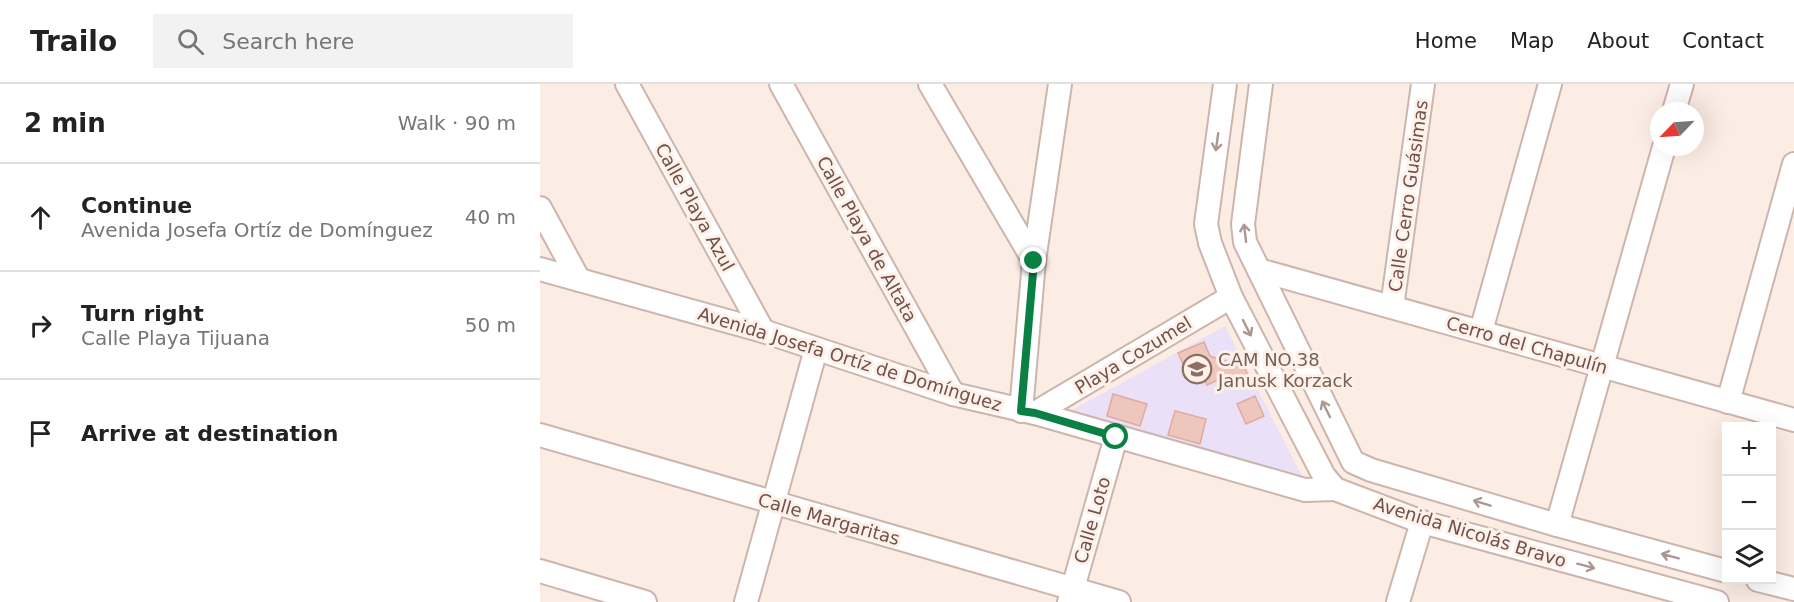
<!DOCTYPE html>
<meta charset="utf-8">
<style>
:root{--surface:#fff;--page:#f2f2f2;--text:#222;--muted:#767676;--line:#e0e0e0}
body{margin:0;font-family:"DejaVu Sans",sans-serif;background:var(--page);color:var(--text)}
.controls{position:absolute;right:18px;bottom:18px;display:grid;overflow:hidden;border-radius:0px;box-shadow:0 6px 24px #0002}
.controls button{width:54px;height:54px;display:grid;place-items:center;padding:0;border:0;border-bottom:2px solid var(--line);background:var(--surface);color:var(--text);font:30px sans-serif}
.compass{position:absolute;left:1110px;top:18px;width:54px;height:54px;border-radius:50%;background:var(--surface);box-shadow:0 6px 24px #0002;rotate:245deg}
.stop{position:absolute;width:18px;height:18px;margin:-14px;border:4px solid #0b8043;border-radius:50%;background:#fff}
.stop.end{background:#0b8043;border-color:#fff;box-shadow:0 2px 6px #0008}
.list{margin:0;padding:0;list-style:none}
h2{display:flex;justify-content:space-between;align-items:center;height:78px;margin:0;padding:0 24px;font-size:26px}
h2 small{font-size:20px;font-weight:400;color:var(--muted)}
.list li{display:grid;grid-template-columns:39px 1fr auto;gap:18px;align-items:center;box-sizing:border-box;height:108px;padding:0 24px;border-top:2px solid var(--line)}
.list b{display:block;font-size:22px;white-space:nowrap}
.list p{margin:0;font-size:20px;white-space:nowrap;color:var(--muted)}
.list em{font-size:20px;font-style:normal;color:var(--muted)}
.icon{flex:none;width:33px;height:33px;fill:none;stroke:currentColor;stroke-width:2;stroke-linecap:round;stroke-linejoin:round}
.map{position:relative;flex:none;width:1254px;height:518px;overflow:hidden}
header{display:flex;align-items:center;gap:36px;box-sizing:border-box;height:84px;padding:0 30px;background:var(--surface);border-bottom:2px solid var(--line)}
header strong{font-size:28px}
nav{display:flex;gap:33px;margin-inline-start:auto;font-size:21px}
.search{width:420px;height:54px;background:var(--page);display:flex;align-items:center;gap:15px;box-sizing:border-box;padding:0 21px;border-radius:0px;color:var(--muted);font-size:22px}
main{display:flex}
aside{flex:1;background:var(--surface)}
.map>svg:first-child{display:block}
.education{fill:#eae0f7}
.building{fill:#eec7bc;stroke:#e0aa9e;stroke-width:1.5}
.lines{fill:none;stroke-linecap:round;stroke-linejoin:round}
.minor-casing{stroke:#cdb5ad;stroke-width:26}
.minor{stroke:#fff;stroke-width:22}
.oneway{stroke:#aa9793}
.route{stroke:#0b8043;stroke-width:8}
.labels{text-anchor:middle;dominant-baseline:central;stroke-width:6;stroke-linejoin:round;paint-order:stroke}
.street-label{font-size:18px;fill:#71514b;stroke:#fef1e9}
.education-label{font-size:18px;fill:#785e54;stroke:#fef1e9;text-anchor:start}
</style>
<header>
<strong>Trailo</strong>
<div class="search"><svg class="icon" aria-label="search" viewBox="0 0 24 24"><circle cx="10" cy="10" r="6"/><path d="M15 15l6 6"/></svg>Search here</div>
<nav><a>Home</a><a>Map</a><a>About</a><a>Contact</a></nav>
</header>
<main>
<aside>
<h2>2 min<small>Walk · 90 m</small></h2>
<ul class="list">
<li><svg class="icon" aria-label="ahead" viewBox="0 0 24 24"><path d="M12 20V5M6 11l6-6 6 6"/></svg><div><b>Continue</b><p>Avenida Josefa Ortíz de Domínguez</p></div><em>40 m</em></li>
<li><svg class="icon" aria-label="right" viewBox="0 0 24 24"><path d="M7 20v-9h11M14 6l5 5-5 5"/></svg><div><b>Turn right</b><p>Calle Playa Tijuana</p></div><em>50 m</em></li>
<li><svg class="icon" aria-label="arrive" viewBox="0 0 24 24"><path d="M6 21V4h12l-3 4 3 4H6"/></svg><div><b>Arrive at destination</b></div></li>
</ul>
</aside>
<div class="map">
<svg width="1254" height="518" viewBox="0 0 1254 518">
<rect width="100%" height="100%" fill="#fbede3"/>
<!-- education -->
<polygon class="education" points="685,242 763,394 529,328"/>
<!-- building -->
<g class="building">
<polygon points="664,258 670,272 688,278 700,273 710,296 694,304 689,291 667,301 660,285 648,291 638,269"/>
<polygon points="573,310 607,320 600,342 567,332"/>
<polygon points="715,312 724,332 706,340 697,320"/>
<polygon points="635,327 666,335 660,360 628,351"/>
</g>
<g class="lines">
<!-- minor casing -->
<g class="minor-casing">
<g id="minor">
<polyline points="87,0 223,247"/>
<polyline points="241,0 413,310"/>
<polyline points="390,0 494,177"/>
<polyline points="685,0 666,140 670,159 691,213 784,392 795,405 882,438 1177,518"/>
<polyline points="721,0 703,140 705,158 813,378 831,386 1017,441 1186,487"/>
<polyline points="1134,27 1142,0"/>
<polyline points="0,124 39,196"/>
<polyline points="0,185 223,247 413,310 495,329 765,406 795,405"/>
<polyline points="719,186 1254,336"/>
<polyline points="852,223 883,0"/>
<polyline points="941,247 1010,0"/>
<polyline points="1188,318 1254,80"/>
<polyline points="481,327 494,177 520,0"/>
<polyline points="495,329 691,213"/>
<polyline points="0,351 579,518"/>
<polyline points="1017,441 1124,63"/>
<polyline points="0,487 105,518"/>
<polyline points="1218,496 1254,505"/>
<polyline points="206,518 276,265"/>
<polyline points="529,518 576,353"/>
<polyline points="858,518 882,438"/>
</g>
</g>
<!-- minor -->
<use href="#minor" class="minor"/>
</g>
<!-- one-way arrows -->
<defs><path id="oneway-shaft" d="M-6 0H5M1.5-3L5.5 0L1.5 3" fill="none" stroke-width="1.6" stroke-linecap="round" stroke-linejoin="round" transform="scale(1.5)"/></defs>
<g class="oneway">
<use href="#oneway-shaft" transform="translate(677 58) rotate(98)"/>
<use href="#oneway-shaft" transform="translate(705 149) rotate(-97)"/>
<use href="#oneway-shaft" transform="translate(707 244) rotate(63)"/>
<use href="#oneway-shaft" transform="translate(786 325) rotate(-116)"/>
<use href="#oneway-shaft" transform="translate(942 419) rotate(-163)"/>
<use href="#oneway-shaft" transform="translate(1130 472) rotate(-165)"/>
<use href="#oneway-shaft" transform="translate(1046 482) rotate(15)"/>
</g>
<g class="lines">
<!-- route -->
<polyline class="route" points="494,177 481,327 495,329 576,353"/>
</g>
<!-- icons -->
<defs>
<g id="school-ring" transform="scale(1.5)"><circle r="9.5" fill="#fef1e9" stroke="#8d6e63" stroke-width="1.5"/><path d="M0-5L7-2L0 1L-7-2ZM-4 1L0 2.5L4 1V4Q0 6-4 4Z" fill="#8d6e63"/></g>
</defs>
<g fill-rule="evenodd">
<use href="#school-ring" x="657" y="285"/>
</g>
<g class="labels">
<!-- street labels -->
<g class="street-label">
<text transform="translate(868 112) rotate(-82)">Calle Cerro Guásimas</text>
<text transform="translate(155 123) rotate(61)">Calle Playa Azul</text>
<text transform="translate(327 155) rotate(61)">Calle Playa de Altata</text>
<text transform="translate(987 261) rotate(16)">Cerro del Chapulín</text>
<text transform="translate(593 271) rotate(-31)">Playa Cozumel</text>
<text transform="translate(310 275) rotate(17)">Avenida Josefa Ortíz de Domínguez</text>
<text transform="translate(289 435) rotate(16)">Calle Margaritas</text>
<text transform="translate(552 436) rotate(-74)">Calle Loto</text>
<text transform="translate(930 448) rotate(17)">Avenida Nicolás Bravo</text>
</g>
<!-- education labels -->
<g class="education-label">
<text x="678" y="275">CAM NO.38<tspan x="678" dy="21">Janusk Korzack</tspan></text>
</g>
</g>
</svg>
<div class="controls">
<button>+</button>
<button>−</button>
<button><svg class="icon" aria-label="layers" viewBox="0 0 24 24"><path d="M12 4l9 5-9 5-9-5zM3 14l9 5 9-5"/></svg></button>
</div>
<svg class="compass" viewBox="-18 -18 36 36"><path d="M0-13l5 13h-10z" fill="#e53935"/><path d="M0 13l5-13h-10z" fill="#767676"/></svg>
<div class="stop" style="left:576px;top:353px"></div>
<div class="stop end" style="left:494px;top:177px"></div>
</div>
</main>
